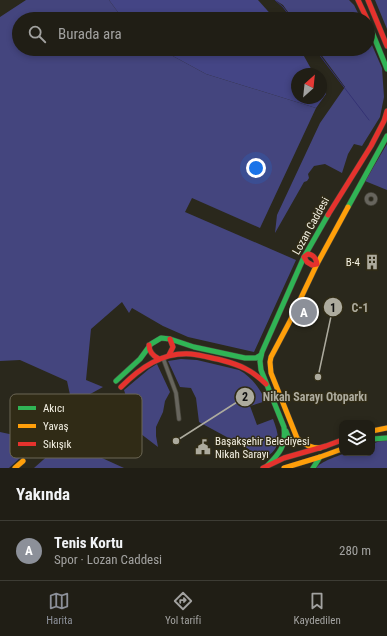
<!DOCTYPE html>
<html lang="tr">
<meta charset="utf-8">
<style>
:root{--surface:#201e15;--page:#2d2b22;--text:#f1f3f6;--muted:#a2a2a0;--line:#3d3c34;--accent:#8c9099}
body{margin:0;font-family:"Roboto Condensed",sans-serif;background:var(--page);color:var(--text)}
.controls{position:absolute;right:12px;bottom:12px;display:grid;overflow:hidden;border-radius:8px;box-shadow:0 2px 6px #0003}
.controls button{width:36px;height:36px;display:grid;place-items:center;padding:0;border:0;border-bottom:1px solid var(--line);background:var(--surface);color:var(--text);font:20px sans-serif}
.compass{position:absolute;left:291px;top:68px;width:36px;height:36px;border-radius:50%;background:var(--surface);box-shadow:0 2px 6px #0003;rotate:27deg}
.you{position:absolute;left:256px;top:168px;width:14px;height:14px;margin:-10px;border:3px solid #fff;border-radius:50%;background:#1a73e8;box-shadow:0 0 0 6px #1a73e833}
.badge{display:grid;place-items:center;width:26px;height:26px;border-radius:50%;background:var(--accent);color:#fff;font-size:13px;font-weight:700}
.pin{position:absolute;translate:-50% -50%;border:2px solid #fff;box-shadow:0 1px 4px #0006}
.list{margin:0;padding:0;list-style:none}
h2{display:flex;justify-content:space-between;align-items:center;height:52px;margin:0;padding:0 16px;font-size:17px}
h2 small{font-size:13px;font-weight:400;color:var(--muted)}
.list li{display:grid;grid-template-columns:26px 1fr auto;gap:12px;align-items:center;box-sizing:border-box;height:60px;padding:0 16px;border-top:1px solid var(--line)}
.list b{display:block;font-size:15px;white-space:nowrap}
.list p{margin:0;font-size:13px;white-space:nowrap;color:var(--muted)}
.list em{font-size:13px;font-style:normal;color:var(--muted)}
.icon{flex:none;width:22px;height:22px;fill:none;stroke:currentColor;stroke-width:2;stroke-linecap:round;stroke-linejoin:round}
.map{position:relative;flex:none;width:387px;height:468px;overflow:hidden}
.search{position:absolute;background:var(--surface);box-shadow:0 2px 6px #0003;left:12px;right:12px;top:12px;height:44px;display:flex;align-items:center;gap:10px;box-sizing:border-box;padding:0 14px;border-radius:22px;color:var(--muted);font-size:15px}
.sheet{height:112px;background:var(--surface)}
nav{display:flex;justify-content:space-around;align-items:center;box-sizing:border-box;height:56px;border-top:1px solid var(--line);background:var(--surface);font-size:11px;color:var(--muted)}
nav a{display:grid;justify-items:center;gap:2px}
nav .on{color:var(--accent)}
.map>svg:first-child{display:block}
.green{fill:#44457e}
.forest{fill:#444585}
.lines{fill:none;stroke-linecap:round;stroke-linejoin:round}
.stream{stroke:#343274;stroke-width:1}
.street-casing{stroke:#47453b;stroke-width:5}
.fast-casing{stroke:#47453b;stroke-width:6}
.slow-casing{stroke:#47453b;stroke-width:6}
.jam-casing{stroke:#47453b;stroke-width:6}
.street{stroke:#67655d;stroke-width:3.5}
.fast{stroke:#30b455;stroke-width:5}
.slow{stroke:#ff9f0a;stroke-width:5}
.jam{stroke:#e5322d;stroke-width:5}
.labels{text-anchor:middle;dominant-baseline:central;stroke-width:3;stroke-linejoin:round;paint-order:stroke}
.street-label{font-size:11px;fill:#f4f1e4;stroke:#302b16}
.poi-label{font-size:11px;fill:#f4f1e4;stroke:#302b16;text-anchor:end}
.key{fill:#302b16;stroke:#6b6654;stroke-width:1}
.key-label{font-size:11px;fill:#f4f1e4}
.leader{fill:none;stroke:#adab9e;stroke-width:1.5}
.callout-dot{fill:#adab9e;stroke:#302b16;stroke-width:1.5}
.mark-label{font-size:12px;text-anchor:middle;font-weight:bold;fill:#111}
.callout-label{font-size:12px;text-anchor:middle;font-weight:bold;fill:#adab9e;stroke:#302b16;stroke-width:3;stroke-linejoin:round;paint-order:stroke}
</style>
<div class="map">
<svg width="387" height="468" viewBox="0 0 387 468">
<rect width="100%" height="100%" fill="#2a281c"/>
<!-- green -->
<g class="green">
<polygon points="26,0 109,0 123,19 19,19 19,49 160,49 206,74 316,108 260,228 192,198 185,212 296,260 254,352 188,337 163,326 132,308 129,313 122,302 91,329 86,380 103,387 72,404 67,381 20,360 0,361 0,17"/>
<polygon points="275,0 349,0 354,5 361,19 293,19 283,5"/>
<polygon points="375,0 387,0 387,29"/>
<polygon points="368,36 382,68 384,97 380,117 362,146 354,144 348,154 342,173 325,164 314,166 308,174 309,178 307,181 304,182 275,233 277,215 320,123 345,87 317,49 368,49"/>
<polygon points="387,144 387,190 365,181"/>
<polygon points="305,301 313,305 303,324 295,320"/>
<path d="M 181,359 L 197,360 L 239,370 C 252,377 259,388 266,401 L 250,406 L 257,425 L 273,419 C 280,437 282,450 262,459 L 247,448 L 199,422 L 196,398 L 191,388 L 180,387 L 168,361 Z"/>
<polygon points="157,364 170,392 165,401 163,412 156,427 156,436 158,447 128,424 131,412 124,390 149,369"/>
<polygon points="0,432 37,440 20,458 9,468 0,468"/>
<path d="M 385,439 L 387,440 L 387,468 L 316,468 C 320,462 339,455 347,453 C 354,452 364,453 372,453 L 372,444 Z"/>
<polygon points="61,444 91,453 124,468 34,468"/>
</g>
<!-- forest -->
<g class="forest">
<polygon points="109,0 258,0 275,19 123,19"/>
<polygon points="160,49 300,49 314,74 297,74 297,98 321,98 321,85 326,94 316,108 206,74"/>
</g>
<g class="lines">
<!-- stream -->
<g class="stream">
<polyline points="275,0 283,7 292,19"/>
<polyline points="315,49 369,120"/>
</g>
<!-- street casing -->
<g class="street-casing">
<g id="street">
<circle cx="371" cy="199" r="4.5"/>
<polyline points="163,358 176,393 179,419"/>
</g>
</g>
<!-- fast casing -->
<g class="fast-casing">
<g id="fast">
<polyline points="368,22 387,69"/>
<polyline points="348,207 387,136"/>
<polyline points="116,381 140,359 151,344 161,338 170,339 194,347 245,358 256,358 261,355"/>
<path d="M 286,431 C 288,437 289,441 296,441 L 297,438"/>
<polyline points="372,439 387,438"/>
<path d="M 267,466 C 280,453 286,446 284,427 L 261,370 L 260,361 L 262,352 L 304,257 L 328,215"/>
<polyline points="313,468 320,457"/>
</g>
</g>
<!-- slow casing -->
<g class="slow-casing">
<g id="slow">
<polyline points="372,431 387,428"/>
<path d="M 320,448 C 311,448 304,445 297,438 L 271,373 L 270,362 L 271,357 L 289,323 L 317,264 L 348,207"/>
<polyline points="15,468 23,461"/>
<polyline points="284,468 320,457 342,449"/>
</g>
</g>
<!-- jam casing -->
<g class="jam-casing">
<g id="jam">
<polyline points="358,0 367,19"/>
<polyline points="368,0 387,46"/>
<polyline points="328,215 371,146 384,121 387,111"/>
<path d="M 308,254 C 314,255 316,258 317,264 L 312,265 L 307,262 L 304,257 Z"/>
<path d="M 149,345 C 149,352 153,356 159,359"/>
<polyline points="169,355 173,347 170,339"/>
<path d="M 121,387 C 140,368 162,352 191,354 C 201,355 211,358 221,360 C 240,365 252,370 266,384"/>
<polyline points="263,468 284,458 326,446 342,440"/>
</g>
</g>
<!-- street -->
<use href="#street" class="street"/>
<!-- fast -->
<use href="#fast" class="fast"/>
<!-- slow -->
<use href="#slow" class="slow"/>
<!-- jam -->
<use href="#jam" class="jam"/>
</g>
<!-- icons -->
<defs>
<g id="building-bare" transform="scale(1.2)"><path d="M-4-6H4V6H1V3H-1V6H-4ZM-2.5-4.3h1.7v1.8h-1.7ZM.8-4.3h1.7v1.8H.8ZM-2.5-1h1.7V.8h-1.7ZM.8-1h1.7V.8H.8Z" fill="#adab9e" stroke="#302b16" stroke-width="2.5" paint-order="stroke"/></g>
<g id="civic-bare" transform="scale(1.2)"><path d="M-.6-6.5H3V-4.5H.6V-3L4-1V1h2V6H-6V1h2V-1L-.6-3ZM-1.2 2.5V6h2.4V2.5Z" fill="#adab9e" stroke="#302b16" stroke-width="2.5" paint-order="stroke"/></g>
</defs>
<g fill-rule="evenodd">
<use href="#building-bare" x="372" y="262"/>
<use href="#civic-bare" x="203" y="447"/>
</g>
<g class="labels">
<!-- street labels -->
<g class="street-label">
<text transform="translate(311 226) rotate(-61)">Lozan Caddesi</text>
</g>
<!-- poi labels -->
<g class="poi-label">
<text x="360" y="262">B-4</text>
<text x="215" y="441" text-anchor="start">Başakşehir Belediyesi<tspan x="215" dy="13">Nikah Sarayı</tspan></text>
</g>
</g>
<!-- legend -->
<rect x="10" y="394" width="132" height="64" rx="6" class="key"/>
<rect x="18" y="406" width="18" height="4" fill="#30b455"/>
<rect x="18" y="424" width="18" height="4" fill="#ff9f0a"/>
<rect x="18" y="442" width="18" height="4" fill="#e5322d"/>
<g class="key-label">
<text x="43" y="412">Akıcı</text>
<text x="43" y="430">Yavaş</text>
<text x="43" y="448">Sıkışık</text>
</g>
<!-- callouts -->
<path class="leader" d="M318 377L333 307M176 441L245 397"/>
<g class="callout-dot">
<circle cx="318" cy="377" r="4"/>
<circle cx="176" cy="441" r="4"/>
<circle cx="333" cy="307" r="10"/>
<circle cx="245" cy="397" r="10"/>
</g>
<g class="mark-label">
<text x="333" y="312">1</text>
<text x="245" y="401">2</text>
</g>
<g class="callout-label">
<text x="360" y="312">C-1</text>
<text x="315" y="401">Nikah Sarayı Otoparkı</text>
</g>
</svg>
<div class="controls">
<button><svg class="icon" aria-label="layers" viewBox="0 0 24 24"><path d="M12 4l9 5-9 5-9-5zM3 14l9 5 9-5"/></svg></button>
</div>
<svg class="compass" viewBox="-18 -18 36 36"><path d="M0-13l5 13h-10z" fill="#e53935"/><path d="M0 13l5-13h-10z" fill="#a2a2a0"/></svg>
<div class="you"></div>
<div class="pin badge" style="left:304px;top:312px">A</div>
<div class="search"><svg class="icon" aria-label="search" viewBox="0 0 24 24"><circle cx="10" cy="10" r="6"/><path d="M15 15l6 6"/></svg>Burada ara</div>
</div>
<section class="sheet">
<h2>Yakında<small></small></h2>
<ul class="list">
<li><span class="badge">A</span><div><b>Tenis Kortu</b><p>Spor · Lozan Caddesi</p></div><em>280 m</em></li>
</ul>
</section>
<nav>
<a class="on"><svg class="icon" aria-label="map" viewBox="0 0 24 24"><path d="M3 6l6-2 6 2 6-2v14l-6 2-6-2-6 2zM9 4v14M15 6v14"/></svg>Harita</a>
<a><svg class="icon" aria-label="directions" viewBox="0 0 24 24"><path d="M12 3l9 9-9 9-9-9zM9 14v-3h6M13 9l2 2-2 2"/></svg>Yol tarifi</a>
<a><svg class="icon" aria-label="saved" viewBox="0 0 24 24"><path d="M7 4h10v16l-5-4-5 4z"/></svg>Kaydedilen</a>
</nav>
